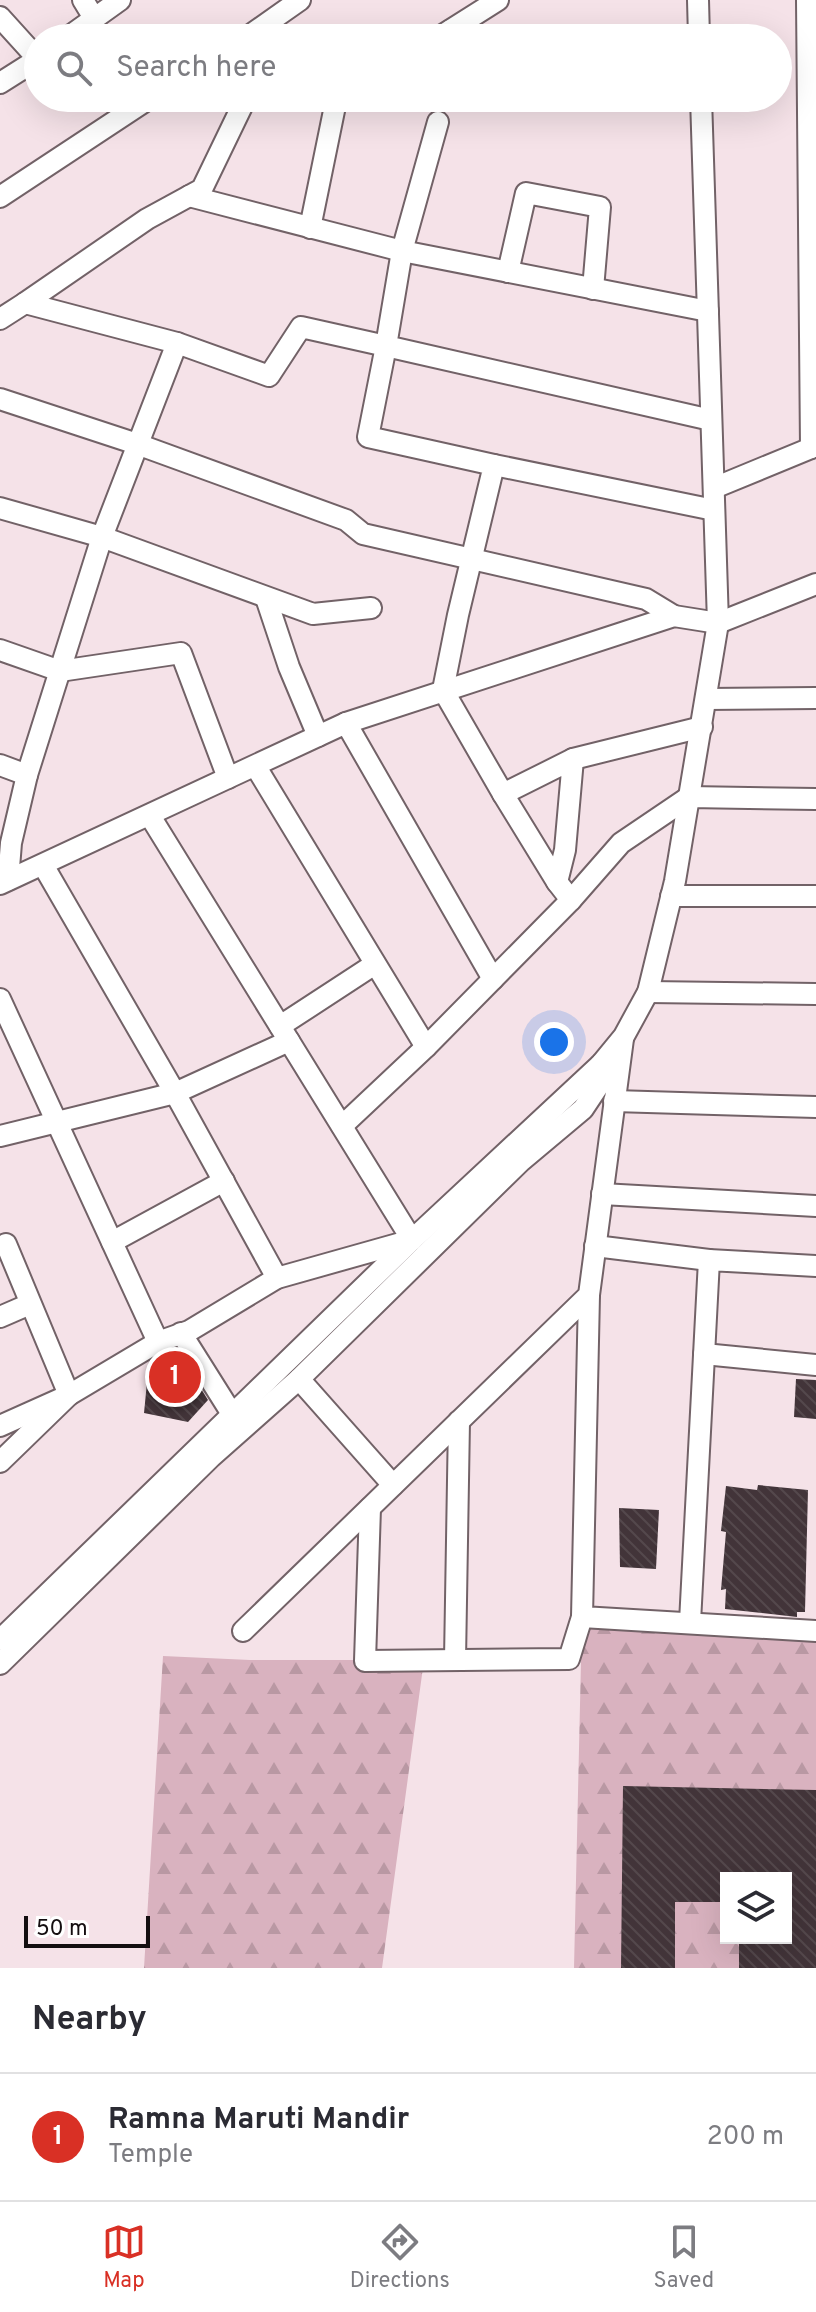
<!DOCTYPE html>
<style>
:root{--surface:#fff;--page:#f7f7f7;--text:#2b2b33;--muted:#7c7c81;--line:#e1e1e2;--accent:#d93025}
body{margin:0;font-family:Overpass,sans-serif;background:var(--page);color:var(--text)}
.controls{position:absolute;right:24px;bottom:24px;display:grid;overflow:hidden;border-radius:0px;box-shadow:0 8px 32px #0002}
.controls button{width:72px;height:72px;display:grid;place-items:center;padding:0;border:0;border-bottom:2px solid var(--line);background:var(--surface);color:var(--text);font:40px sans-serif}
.scale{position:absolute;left:24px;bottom:20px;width:126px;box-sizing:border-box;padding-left:8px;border:4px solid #140e10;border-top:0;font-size:22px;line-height:28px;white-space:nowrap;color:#140e10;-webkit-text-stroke:6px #fff;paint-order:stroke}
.you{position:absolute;left:554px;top:1042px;width:28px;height:28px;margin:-20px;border:6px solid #fff;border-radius:50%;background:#1a73e8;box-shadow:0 0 0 12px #1a73e833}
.badge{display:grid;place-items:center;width:52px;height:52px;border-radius:50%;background:var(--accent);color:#fff;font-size:26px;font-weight:700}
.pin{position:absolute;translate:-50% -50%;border:4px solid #fff;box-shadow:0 2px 8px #0006}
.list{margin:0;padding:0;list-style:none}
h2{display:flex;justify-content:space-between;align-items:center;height:104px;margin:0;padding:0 32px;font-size:34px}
h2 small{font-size:26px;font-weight:400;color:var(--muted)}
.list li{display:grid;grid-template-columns:52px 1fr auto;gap:24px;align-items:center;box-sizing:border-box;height:128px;padding:0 32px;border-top:2px solid var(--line)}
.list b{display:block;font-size:30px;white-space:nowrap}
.list p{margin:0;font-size:26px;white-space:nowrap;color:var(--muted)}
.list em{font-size:26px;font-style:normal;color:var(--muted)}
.icon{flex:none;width:44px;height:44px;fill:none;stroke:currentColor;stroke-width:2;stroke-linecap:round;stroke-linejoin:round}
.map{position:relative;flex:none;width:816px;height:1968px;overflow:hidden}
.search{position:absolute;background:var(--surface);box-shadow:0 8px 32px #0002;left:24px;right:24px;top:24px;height:88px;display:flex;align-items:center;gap:20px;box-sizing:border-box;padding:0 28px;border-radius:44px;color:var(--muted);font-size:30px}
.sheet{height:232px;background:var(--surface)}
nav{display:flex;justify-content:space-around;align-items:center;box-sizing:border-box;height:112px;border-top:2px solid var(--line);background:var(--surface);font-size:22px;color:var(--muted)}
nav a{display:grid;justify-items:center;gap:4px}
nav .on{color:var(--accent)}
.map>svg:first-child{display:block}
.forest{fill:url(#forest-firs);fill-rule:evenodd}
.building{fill:url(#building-back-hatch)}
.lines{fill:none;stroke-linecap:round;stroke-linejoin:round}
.minor-casing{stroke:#726267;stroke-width:24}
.minor{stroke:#fff;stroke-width:20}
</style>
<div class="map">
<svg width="816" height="1968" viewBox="0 0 816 1968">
<defs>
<pattern id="forest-firs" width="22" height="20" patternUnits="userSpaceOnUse" patternTransform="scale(2)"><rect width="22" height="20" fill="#d9b2bf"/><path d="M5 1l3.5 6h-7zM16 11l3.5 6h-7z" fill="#b998a3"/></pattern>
<pattern id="building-back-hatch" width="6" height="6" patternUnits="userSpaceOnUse" patternTransform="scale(2)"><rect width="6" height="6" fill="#423439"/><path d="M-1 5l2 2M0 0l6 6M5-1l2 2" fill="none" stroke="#54484c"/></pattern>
</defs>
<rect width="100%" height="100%" fill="#f5e2e8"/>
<!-- forest -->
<g class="forest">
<path d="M 582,1617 L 816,1628 L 816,1968 L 574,1968 ZM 726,1878 L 786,1878 L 786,1938 L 726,1938 Z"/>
<polygon points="163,1656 250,1660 424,1660 382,1968 144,1968"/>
</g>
<!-- building -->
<g class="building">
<polygon points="176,1349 208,1400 188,1422 144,1413 149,1362"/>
<polygon points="796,1379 816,1380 816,1419 794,1417"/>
<polygon points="758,1485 808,1490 805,1612 797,1612 797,1617 725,1609 726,1589 721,1590 726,1532 721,1531 726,1486 757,1490"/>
<polygon points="619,1508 659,1510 656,1569 620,1567"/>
<polygon points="623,1786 816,1790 816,1968 739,1968 739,1938 786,1938 786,1878 726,1878 726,1902 675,1902 675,1968 621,1968"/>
</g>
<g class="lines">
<!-- minor casing -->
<g class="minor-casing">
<g id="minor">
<polyline points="83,0 94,18"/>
<polyline points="698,0 699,38"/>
<polyline points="807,0 811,448"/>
<polyline points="0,17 38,59 0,83"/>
<polyline points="451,30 488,38"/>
<polyline points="67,38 120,0"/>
<polyline points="246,38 300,0"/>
<polyline points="438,38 498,0"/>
<polyline points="438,122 402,251 386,346 711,420"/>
<polyline points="189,196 402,251 708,311"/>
<polyline points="0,197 150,98"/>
<polyline points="310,228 336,101 340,98"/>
<polyline points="508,272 526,193 600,207 593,289"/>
<polyline points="0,319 25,303"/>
<polyline points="177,343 269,376 301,327 386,346 368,437 494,465 458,615 443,690 503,794 573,759 565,850 557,882 571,900"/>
<polyline points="0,399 137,444 346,520 363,534 646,599 674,616"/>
<polyline points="494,465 714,510"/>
<polyline points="714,488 816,446"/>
<polyline points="0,508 102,537 313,614 371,608"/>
<polyline points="266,598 289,667 318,736"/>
<polyline points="0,650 60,671 181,653 228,778"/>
<polyline points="706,699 816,698"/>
<polyline points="346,723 493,979"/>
<polyline points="573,759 702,727"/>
<polyline points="0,765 27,775"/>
<polyline points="256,767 426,1047"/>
<polyline points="503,794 557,882"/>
<polyline points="43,865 175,1093 277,1278"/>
<polyline points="8,880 11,843 27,775 102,537 177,343 25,303 147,219 202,189 245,100 242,98"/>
<polyline points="0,884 346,723 674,616 718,623 816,584"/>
<polyline points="671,896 816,896"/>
<polyline points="648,992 816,994"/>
<polyline points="0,999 158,1342"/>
<polyline points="280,1026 375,964"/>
<polyline points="614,1101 816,1107"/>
<polyline points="342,1126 426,1047 571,900 621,843 689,797 816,799"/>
<polyline points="0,1136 175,1093 289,1041"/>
<polyline points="602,1194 816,1206"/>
<polyline points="112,1242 224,1181"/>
<polyline points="595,1246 709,1260"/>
<polyline points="589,1295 582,1617 816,1631"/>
<polyline points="0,1317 30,1304"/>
<polyline points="181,1333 232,1414"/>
<polyline points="704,1354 816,1365"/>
<polyline points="299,1379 393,1485"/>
<polyline points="0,1426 69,1395 158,1342 189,1331 277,1278 412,1240 150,816"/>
<polyline points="0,1462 69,1395 6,1244"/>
<polyline points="370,1508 365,1661 569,1659 582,1617"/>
<polyline points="690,1622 709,1260 816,1266"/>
<polyline points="243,1631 589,1295 623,1039"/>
<polyline points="0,1640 412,1240 601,1064 624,1036 648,992 675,881 718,623 701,98"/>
<polyline points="455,1660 459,1421"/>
<polyline points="0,1664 211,1457 299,1379 521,1161 583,1109 599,1085 601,1064"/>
</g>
</g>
<!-- minor -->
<use href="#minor" class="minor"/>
</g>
</svg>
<div class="controls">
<button><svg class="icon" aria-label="layers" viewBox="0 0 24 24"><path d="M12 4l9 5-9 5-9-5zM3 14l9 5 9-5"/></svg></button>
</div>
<div class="scale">50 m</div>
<div class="you"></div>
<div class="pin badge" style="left:175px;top:1377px">1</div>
<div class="search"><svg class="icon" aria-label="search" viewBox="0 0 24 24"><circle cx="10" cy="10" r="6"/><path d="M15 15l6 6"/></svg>Search here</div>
</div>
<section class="sheet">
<h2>Nearby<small></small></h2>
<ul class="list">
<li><span class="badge">1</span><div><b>Ramna Maruti Mandir</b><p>Temple</p></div><em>200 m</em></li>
</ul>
</section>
<nav>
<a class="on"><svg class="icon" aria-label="map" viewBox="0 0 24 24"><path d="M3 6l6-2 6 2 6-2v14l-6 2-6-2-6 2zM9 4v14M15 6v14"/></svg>Map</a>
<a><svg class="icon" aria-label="directions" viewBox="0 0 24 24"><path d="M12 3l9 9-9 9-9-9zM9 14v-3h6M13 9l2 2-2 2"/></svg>Directions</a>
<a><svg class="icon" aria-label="saved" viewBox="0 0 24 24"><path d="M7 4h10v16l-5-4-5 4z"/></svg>Saved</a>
</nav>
